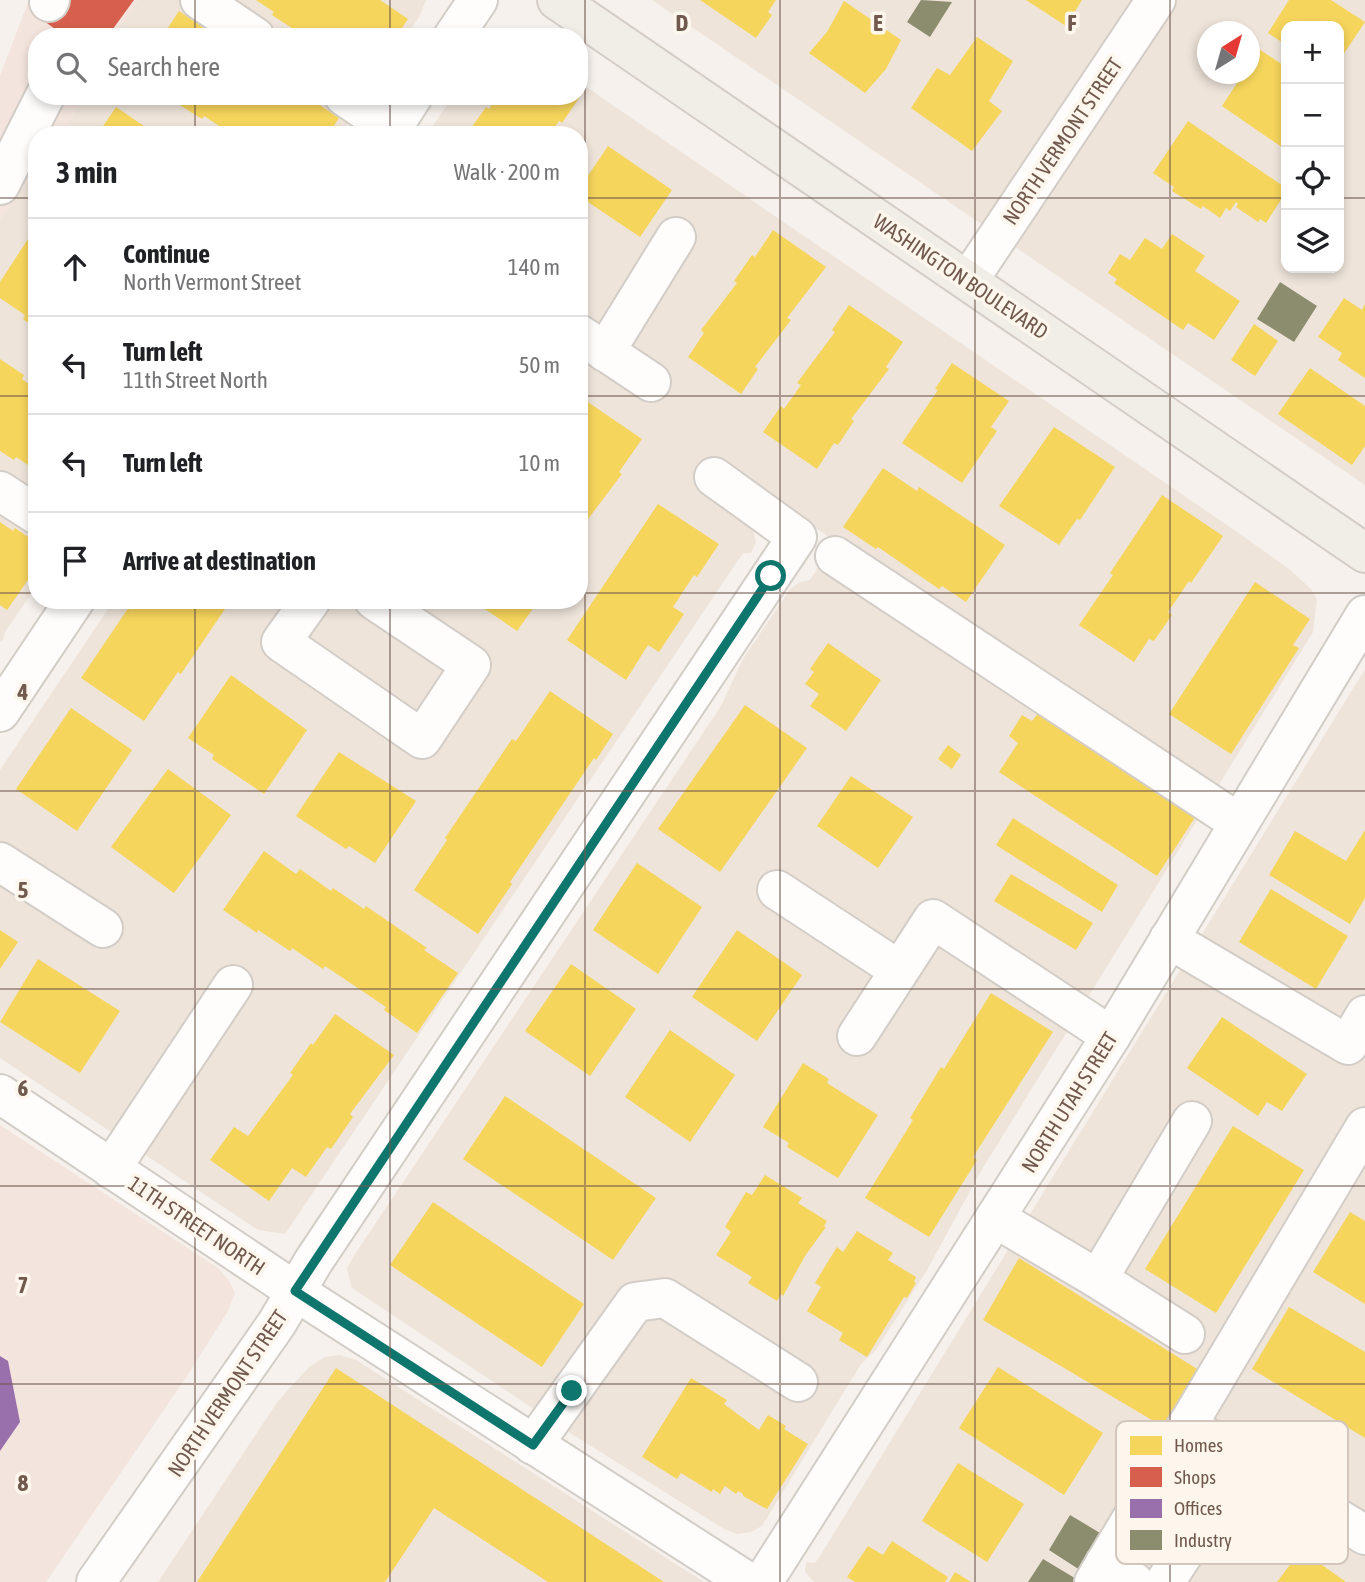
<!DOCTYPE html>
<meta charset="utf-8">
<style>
:root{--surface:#fff;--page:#f2f2f2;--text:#202124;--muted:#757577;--line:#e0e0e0}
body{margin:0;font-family:"Asap Condensed",sans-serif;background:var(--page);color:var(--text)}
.controls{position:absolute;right:21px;top:21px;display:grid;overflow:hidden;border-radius:14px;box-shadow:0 4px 10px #0003}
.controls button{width:63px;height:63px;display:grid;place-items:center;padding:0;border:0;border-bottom:2px solid var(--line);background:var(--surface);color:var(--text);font:35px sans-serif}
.compass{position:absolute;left:1197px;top:21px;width:63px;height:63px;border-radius:50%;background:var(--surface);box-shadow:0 4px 10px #0003;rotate:37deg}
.stop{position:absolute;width:21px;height:21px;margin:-16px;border:5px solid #0f766e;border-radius:50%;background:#fff}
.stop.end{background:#0f766e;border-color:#fff;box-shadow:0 2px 7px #0008}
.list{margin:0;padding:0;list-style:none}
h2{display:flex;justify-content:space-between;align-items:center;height:91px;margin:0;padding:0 28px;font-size:30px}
h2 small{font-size:23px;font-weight:400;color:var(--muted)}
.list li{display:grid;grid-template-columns:46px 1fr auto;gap:21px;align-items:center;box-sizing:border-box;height:98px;padding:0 28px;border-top:2px solid var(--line)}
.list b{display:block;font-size:26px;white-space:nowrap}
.list p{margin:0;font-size:23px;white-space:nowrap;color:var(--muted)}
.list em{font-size:23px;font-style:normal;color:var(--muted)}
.icon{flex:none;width:38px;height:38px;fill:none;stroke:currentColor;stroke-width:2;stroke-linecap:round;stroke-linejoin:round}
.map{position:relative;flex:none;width:1365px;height:1582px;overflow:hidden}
.search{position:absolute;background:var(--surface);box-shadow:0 4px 10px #0003;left:28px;top:28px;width:560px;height:77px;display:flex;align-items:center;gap:18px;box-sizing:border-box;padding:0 24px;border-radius:28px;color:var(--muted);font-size:26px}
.panel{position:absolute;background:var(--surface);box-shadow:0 4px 10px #0003;left:28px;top:126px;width:560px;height:483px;border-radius:28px}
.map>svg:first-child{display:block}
.residential{fill:#eee4da;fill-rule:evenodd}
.commercial{fill:#f3e4dd}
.homes{fill:#f6d55c}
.shops{fill:#d6604d}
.offices{fill:#9970ab}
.industry{fill:#8c8c6e}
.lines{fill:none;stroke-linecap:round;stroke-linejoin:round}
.minor-casing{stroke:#d3cdc7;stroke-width:42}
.major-casing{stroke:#d4ccc7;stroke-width:42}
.minor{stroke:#fefdfc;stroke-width:38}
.major{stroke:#f1ede7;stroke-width:38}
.route{stroke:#0f766e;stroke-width:9}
.grid{fill:none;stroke:#71594e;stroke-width:2;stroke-opacity:0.55}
.labels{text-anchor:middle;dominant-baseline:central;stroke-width:7;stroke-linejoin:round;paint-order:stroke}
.street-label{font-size:21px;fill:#71594e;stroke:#fdf6ed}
.key{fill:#fdf6ed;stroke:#d3c7bd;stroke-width:2}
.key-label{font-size:19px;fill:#71594e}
.grid-label{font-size:23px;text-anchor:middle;font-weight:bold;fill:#71594e;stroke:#fdf6ed;stroke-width:7;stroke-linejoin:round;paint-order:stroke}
</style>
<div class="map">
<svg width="1365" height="1582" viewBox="0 0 1365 1582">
<rect width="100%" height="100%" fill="#f6f1ec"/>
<!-- residential -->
<g class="residential">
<polygon points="138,0 426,0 419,17 406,37 112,37"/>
<path d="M 652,0 L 1365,0 L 1365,485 ZM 1286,26 L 1339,26 L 1339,268 L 1286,268 ZM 1208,32 L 1250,32 L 1250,74 L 1208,74 Z"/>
<polygon points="579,82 1240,534 1289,569 1311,589 1317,599 1313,632 981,1171 927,1270 876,1350 861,1364 762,1526 751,1532 737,1534 724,1529 570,1433 352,1288 347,1269 353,1257 721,706 743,659 780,604 790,589 800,582 810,580 835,541 774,500 753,529 756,542 751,553 743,553 285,1234 258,1230 0,1058 0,770 114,600 579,600 579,135 427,135 453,96 579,96"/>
<polygon points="86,96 366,96 340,135 59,135"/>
<polygon points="37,167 37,585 5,632 3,640 0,641 0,220"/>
<polygon points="1365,669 1365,1109 1077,1582 814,1582 805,1572 806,1562 815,1563 820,1556"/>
<polygon points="1365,1127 1365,1582 1094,1582"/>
<polygon points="340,1355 356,1360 704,1582 158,1582 278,1401 309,1367 325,1357"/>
</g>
<!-- commercial -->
<g class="commercial">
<polygon points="29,0 138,0 112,37 37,37 37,96 86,96 59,135 37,135 37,167 0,220 0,76"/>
<polygon points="0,1125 218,1268 230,1282 235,1293 228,1311 187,1376 46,1582 0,1582"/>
</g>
<!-- homes -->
<g class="homes">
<polygon points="256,0 380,0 408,19 396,37 313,37 306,33 304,36 272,15 274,12"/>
<polygon points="700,0 776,0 768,12 772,15 756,38"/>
<polygon points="1026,0 1082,0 1066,26"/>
<polygon points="1289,0 1331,0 1365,22 1339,61 1339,26 1286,26 1286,45 1268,33"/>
<polygon points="844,1 901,40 886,69 865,93 809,53 827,32"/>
<polygon points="179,11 213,34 211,37 162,37"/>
<polygon points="977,37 1013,61 989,101 1002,111 972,151 911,108 937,68 950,75"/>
<polygon points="1259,49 1286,67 1286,150 1222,106 1243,74 1250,74 1250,63"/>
<polygon points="172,96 298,96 305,101 308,97 339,118 328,135 233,135 204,116 202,119 170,99"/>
<polygon points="498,96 577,96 579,98 562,123 559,121 549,135 463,135 467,129 469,131 486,107 489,109"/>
<polygon points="116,107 157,135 97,135"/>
<polygon points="1188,121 1286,188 1286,192 1266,223 1260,219 1258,222 1236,207 1238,204 1236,202 1230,211 1226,208 1220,218 1203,206 1201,209 1172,191 1174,187 1153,173"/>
<polygon points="608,146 672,190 640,237 579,196 579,189"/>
<polygon points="773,230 826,267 787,318 791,320 755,367 758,369 741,394 688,357 704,333 701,330 737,283 734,281 752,255 755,257"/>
<polygon points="32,233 37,236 37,329 23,319 25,315 0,298 0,282"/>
<polygon points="1172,234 1205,256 1195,271 1240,301 1214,340 1188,323 1183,330 1114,283 1117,279 1108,273 1120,254 1130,260 1145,238 1162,249"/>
<polygon points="1344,298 1362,310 1365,304 1365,378 1338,360 1342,353 1318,337"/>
<polygon points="849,305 903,342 886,367 889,369 851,419 854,421 838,445 834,443 817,469 763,432 781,406 784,409 801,385 797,383 835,332 832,330"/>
<polygon points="1254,324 1278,341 1255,376 1231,360"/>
<polygon points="0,359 24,375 22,379 37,390 37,471 16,457 14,460 0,451"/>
<polygon points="952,363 1009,401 991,427 997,431 962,483 902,443 938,390 935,389"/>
<polygon points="1310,368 1365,406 1365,446 1352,465 1278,414"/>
<polygon points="582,398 642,439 619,472 622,474 579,531 579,402"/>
<polygon points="1054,427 1115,467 1080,520 1077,519 1059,545 999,506"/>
<polygon points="883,468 917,491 919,487 1005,545 966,602 942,586 939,589 878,547 876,549 843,527"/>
<polygon points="1162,495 1223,536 1191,583 1189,581 1168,612 1172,615 1154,641 1149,639 1134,662 1079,625 1113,575 1110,573"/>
<polygon points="658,504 719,544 697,577 694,575 673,607 684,614 659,652 648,645 626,680 567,640"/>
<polygon points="0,522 13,531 15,528 37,543 37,567 7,610 0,605"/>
<polygon points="1255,582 1310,619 1293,645 1299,648 1231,754 1169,714"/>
<polygon points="139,600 231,600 181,674 178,672 144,721 81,678 129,607 133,610"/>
<polygon points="472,600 539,600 517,631"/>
<polygon points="828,643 881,680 846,731 810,706 819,694 805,684 814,672 810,669"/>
<polygon points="231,675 307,730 264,794 212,759 214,755 188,738"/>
<polygon points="550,691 613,734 596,760 594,758 510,882 512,884 478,934 414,890 447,840 445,838 512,739 516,741"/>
<polygon points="745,705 807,748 720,872 658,829"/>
<polygon points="71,708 132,750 77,831 16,789"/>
<polygon points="1039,712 1196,816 1157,876 999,772 1018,743 1009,736 1022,715 1032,721"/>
<polygon points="948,745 961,755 952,769 938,759"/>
<polygon points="339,752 416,801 375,863 349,846 346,849 296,816"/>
<polygon points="168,769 231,815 174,893 111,847"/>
<polygon points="851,776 913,817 878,868 817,826"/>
<polygon points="1013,818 1118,885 1102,912 996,845"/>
<polygon points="1365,830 1365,898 1350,924 1269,875 1295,831 1346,861"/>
<polygon points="264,851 296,874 300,869 331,891 333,888 364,909 366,906 427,948 424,950 458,973 417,1033 384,1010 386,1007 325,966 323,969 292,948 290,951 258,930 257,933 223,910"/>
<polygon points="637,863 702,907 658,974 593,930"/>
<polygon points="1011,874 1093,923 1076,950 994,901"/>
<polygon points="1271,889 1348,936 1316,989 1239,942"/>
<polygon points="0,930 18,942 0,969"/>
<polygon points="737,930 802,975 757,1041 692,997"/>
<polygon points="38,959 120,1011 80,1073 0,1022"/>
<polygon points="571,964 636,1009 590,1076 525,1031"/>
<polygon points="991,993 1053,1032 973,1157 977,1160 929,1237 865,1198 913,1120 910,1118 941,1067 944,1069"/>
<polygon points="335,1014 394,1055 350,1114 353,1117 331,1149 327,1147 306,1177 292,1168 269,1201 210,1160 234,1127 248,1136 293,1075 290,1073 311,1043 313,1045"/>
<polygon points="1222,1017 1307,1074 1282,1111 1267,1102 1258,1116 1187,1068"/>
<polygon points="670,1030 735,1075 690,1142 625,1097"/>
<polygon points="803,1063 829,1079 827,1083 878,1115 838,1178 787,1147 789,1143 763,1127"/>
<polygon points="505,1096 656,1198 613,1260 463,1159"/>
<polygon points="1233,1126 1304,1170 1216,1313 1145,1269"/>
<polygon points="765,1175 802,1198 798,1203 827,1221 824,1226 826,1227 805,1256 783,1296 781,1294 777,1301 748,1283 752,1277 716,1255 731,1232 725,1227 746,1192 752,1195"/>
<polygon points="433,1202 584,1304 542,1367 390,1265"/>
<polygon points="1350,1212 1365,1221 1365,1304 1313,1272"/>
<polygon points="857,1231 893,1253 888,1260 916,1277 914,1282 916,1283 907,1298 904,1297 867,1357 839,1340 843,1333 807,1311 821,1287 815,1283 824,1268 837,1247 843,1252"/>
<polygon points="1019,1258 1202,1372 1167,1429 983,1320"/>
<polygon points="1289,1307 1365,1352 1365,1438 1252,1369"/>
<polygon points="998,1367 1103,1433 1064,1495 959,1428"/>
<polygon points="336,1368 664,1582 548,1582 434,1508 385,1582 197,1582"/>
<polygon points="691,1378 727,1400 724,1404 759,1430 768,1415 786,1426 784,1429 808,1444 767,1509 743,1496 743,1494 738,1491 736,1494 725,1486 720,1494 713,1489 712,1492 681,1473 677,1479 642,1457"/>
<polygon points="958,1463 1024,1504 987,1562 922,1521"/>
<polygon points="892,1541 948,1577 945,1582 855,1582 847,1577 868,1546 883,1555"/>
<polygon points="1301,1550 1346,1582 1277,1582"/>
<polygon points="955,1572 971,1582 949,1582"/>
</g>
<!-- shops -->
<polygon class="shops" points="59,0 134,0 107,37 66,37 44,21"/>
<!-- offices -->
<polygon class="offices" points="0,1356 8,1361 20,1422 0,1451"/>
<!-- industry -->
<g class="industry">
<polygon points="921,0 952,2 930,37 907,22"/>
<polygon points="1280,282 1317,306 1294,342 1257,319"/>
<polygon points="1070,1515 1105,1536 1083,1572 1049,1550"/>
<polygon points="1043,1559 1078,1580 1077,1582 1028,1582"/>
</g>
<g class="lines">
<!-- minor casing -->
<g class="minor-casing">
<g id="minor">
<polyline points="200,0 255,37"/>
<polyline points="49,2 50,0"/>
<polyline points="453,37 478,0"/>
<polyline points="344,96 392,129"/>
<polyline points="388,135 413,96"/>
<polyline points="0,185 45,96"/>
<polyline points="968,281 1156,0"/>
<polyline points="579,334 651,382"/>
<polyline points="605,352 676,237"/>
<polyline points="0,491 37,515"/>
<polyline points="835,556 1239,823"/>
<polyline points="311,600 281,642 422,739 471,665 374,600"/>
<polyline points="0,712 75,600"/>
<polyline points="0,862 103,928"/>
<polyline points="777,890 899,970"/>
<polyline points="1169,939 1348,1045 1365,1015"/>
<polyline points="857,1036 933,919 1111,1036"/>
<polyline points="0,1094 295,1291 748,1582"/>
<polyline points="111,1169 233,985"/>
<polyline points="995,1218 1098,1279 1192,1121"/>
<polyline points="1098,1279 1185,1334"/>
<polyline points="1187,1425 1365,1535"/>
<polyline points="533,1445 635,1302 665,1298 798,1382"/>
<polyline points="1105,1563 1134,1582"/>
<polyline points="96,1582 277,1323 313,1262 797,537 714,477"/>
<polyline points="763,1582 1111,1036 1365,615"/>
<polyline points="1094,1582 1365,1127"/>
<polyline points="1165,1582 1212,1510"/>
</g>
</g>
<!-- major casing -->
<g class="major-casing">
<polyline id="major" points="557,0 1365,553"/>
</g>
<!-- minor -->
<use href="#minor" class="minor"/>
<!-- major -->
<use href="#major" class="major"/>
</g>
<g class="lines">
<!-- route -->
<polyline class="route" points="572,1391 533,1445 295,1291 771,576"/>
</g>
<!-- grid -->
<path class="grid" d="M 195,0 L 195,37M 390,0 L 390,37M 585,0 L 585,1582M 780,0 L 780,1582M 975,0 L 975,1582M 1170,0 L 1170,1582M 195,96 L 195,135M 390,96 L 390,135M 0,198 L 37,198M 579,198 L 1286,198M 1339,198 L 1365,198M 0,396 L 37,396M 579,396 L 1365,396M 0,593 L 37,593M 579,593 L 1365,593M 195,600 L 195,1582M 390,600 L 390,1582M 0,791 L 1365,791M 0,989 L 1365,989M 0,1186 L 1365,1186M 0,1384 L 1365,1384"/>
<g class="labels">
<!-- street labels -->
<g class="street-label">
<text transform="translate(1062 141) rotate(-56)">NORTH VERMONT STREET</text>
<text transform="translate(961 276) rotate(34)">WASHINGTON BOULEVARD</text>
<text transform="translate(1069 1102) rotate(-58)">NORTH UTAH STREET</text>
<text transform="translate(197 1225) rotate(34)">11TH STREET NORTH</text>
<text transform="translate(227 1393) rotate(-56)">NORTH VERMONT STREET</text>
</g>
</g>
<!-- legend -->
<rect x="1116" y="1421" width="232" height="143" rx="10" class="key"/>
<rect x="1130" y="1436" width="32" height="19" fill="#f6d55c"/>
<rect x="1130" y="1467" width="32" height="20" fill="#d6604d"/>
<rect x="1130" y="1499" width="32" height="19" fill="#9970ab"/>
<rect x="1130" y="1530" width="32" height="20" fill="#8c8c6e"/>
<g class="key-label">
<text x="1174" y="1452">Homes</text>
<text x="1174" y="1484">Shops</text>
<text x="1174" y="1515">Offices</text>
<text x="1174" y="1547">Industry</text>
</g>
<g class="grid-label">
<text x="682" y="31">D</text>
<text x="878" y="31">E</text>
<text x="1072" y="31">F</text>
<text x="23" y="700">4</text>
<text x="23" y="898">5</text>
<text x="23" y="1096">6</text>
<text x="23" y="1293">7</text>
<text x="23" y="1491">8</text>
</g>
</svg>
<div class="controls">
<button>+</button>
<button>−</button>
<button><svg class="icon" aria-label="locate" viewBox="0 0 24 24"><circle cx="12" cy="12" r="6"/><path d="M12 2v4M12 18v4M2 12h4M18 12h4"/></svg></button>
<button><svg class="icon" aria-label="layers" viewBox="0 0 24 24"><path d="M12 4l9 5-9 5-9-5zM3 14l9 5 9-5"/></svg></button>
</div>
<svg class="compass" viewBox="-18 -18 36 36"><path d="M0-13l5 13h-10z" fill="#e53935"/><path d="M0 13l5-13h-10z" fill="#757577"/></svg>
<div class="stop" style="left:771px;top:576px"></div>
<div class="stop end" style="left:572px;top:1391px"></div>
<div class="search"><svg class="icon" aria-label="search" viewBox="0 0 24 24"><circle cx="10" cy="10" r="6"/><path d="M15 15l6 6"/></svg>Search here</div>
<section class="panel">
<h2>3 min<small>Walk · 200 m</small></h2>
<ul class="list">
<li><svg class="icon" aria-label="ahead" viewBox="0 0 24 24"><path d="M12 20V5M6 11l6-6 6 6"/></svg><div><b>Continue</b><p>North Vermont Street</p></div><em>140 m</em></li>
<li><svg class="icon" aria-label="left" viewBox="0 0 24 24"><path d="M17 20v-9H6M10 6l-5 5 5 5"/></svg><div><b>Turn left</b><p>11th Street North</p></div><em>50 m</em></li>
<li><svg class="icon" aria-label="left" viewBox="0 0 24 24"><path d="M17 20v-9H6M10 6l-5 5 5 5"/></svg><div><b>Turn left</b></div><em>10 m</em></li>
<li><svg class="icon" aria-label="arrive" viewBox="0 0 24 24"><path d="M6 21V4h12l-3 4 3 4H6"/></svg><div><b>Arrive at destination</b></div></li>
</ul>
</section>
</div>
